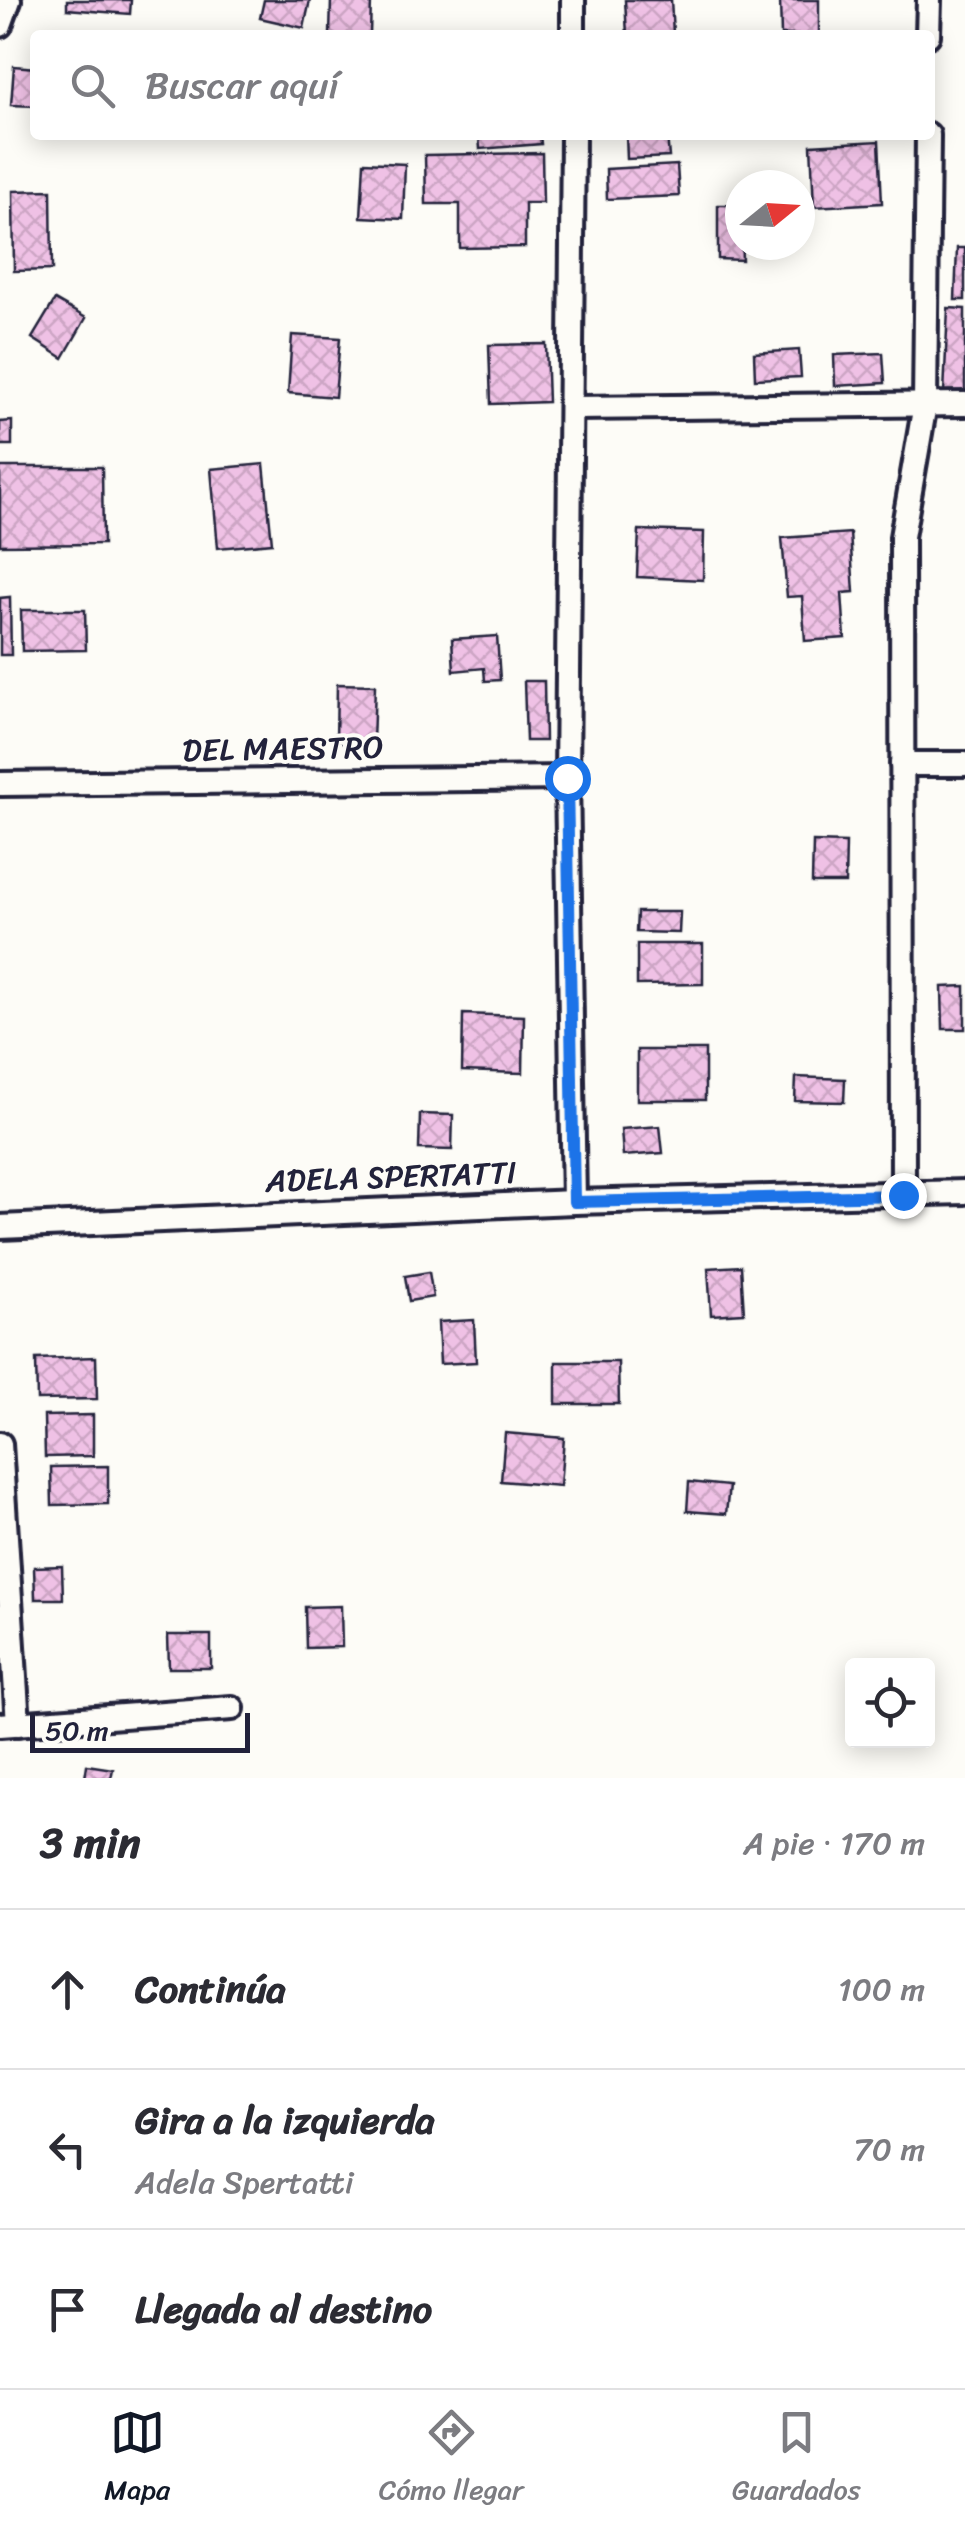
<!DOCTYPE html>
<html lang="es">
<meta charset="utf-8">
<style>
:root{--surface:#fff;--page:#f7f7f7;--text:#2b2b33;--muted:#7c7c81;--line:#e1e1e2;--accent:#111827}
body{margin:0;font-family:Sriracha,sans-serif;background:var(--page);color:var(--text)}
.controls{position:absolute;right:30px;bottom:30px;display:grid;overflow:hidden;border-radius:10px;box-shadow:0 5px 25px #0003}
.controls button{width:90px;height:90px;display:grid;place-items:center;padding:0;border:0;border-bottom:2px solid var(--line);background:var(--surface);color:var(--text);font:50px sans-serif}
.compass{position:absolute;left:725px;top:170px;width:90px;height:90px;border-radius:50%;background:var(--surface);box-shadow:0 5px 25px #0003;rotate:72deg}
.scale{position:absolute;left:30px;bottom:25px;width:220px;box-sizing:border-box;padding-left:10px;border:5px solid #22223b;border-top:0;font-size:28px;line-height:35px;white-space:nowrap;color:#22223b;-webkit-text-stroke:8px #fdfcf7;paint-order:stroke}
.stop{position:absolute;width:30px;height:30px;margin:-22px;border:8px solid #1a73e8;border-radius:50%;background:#fff}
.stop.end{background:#1a73e8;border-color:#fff;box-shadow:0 2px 10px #0008}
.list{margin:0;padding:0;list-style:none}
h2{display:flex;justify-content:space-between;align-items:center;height:130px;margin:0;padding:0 40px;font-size:42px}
h2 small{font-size:32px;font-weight:400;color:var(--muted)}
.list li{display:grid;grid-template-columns:65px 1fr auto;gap:30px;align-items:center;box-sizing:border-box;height:160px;padding:0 40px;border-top:2px solid var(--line)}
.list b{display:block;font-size:38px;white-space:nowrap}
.list p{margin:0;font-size:32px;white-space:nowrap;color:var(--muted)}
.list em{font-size:32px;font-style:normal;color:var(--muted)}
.icon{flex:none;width:55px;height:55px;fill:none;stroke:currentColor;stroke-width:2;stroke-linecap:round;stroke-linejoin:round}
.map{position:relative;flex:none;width:965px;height:1778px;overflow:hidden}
.search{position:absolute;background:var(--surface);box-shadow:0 5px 25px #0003;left:30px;right:30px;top:30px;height:110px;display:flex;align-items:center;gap:25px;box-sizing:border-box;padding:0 35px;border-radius:10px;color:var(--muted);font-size:38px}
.sheet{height:610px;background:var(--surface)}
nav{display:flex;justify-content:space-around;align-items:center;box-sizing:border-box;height:140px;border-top:2px solid var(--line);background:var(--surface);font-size:28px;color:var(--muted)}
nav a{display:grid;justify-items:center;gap:5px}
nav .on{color:var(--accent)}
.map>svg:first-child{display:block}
.building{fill:url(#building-cross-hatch);stroke:#22223b;stroke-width:2.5}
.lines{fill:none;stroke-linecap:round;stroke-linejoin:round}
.street-casing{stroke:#22223b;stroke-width:30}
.street{stroke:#fdfcf7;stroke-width:22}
.route{stroke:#1a73e8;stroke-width:12}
.labels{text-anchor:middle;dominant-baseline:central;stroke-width:8;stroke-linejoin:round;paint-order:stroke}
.street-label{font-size:32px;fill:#22223b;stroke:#fdfcf7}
</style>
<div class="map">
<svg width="965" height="1778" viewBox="0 0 965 1778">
<defs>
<pattern id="building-cross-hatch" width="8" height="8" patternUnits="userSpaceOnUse" patternTransform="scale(2.5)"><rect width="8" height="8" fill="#efc1e5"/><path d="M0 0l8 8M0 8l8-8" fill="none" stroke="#cda6c5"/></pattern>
</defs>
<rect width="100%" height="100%" fill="#fdfcf7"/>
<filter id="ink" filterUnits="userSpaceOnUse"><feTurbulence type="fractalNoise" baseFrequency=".01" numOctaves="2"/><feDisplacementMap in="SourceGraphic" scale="20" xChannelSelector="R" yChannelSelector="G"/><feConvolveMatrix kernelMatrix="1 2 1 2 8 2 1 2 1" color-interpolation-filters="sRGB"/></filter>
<g filter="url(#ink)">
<!-- building -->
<g class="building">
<polygon points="67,0 131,0 130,14 67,9"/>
<polygon points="264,0 310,0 304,28 260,18"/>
<polygon points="331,0 371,0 370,35 330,35"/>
<polygon points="625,0 671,0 673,33 627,35"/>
<polygon points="780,0 819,0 819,35 781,35"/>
<polygon points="14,66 35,68 35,106 11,105"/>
<polygon points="479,135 540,135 541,144 480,149"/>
<polygon points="626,135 667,135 669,157 627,159"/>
<polygon points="879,141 882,203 814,207 811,145"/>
<polygon points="542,153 543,203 525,203 525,247 460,248 460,204 426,204 425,155"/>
<polygon points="364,162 405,164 403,219 361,217"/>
<polygon points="677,165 679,196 607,199 606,169"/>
<polygon points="51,190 52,270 14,271 13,191"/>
<polygon points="718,205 740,205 742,260 718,259"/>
<polygon points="957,248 965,248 965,300 955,300"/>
<polygon points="55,300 86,318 63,358 32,338"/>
<polygon points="948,308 965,309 965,394 944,393"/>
<polygon points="292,335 340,338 335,397 288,393"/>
<polygon points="546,344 548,402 491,404 489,345"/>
<polygon points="799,350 801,377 755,379 754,353"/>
<polygon points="883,353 885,383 835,386 834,355"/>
<polygon points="12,421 12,445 0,445 0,422"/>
<polygon points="264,464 272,543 218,548 211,469"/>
<polygon points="0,467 102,467 103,544 0,545"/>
<polygon points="639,530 704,532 703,580 637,577"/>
<polygon points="850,533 854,592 842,593 845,638 805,641 802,596 787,597 782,538"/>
<polygon points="10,597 11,655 0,655 0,598"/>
<polygon points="21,610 85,610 86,650 22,651"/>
<polygon points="497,636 500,680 485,681 484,668 454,671 452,639"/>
<polygon points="524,681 544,681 545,741 526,741"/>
<polygon points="337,684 375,685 373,743 336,742"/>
<polygon points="813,842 846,843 845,883 812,883"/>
<polygon points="637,912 680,912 679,933 636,932"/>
<polygon points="637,944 703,944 703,984 637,985"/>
<polygon points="965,986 965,1029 943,1029 942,987"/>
<polygon points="463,1014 524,1016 523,1073 462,1071"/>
<rect x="637" y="1050" width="68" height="50"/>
<polygon points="796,1077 845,1079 844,1102 795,1101"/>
<polygon points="420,1114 453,1115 452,1150 419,1149"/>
<polygon points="660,1126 663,1153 623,1156 621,1129"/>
<polygon points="741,1266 744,1313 711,1315 708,1268"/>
<polygon points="429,1272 433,1297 409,1301 405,1276"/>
<polygon points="474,1320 476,1362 440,1364 438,1322"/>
<polygon points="96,1357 97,1399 37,1400 36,1359"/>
<polygon points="556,1362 618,1362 619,1404 556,1404"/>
<polygon points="93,1415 93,1456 45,1457 44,1416"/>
<polygon points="505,1433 564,1438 560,1486 501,1481"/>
<polygon points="108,1466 108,1504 52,1505 51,1467"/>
<polygon points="689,1482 729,1486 726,1514 687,1511"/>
<polygon points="62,1566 63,1599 35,1599 34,1567"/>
<polygon points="341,1606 342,1647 306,1648 305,1607"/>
<polygon points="168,1635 211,1635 211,1668 169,1668"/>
<polygon points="87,1765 113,1769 111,1778 85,1778"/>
</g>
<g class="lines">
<!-- street casing -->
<g class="street-casing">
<g id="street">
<polyline points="0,25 9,0"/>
<polyline points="573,35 573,0"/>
<polyline points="928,35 929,0"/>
<polyline points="573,135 567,778 574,1202"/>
<polyline points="572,408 965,404"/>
<polyline points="902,764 965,764"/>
<polyline points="0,784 567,778"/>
<polyline points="903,1195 902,537 925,404 928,135"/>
<polyline points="0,1227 574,1202 965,1192"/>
<polyline points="0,1444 18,1724"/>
<polyline points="0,1725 232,1708"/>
</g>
</g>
<!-- street -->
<use href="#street" class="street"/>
</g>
</g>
<g class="lines" filter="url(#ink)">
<!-- route -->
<polyline class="route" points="567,778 574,1202 903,1195"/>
</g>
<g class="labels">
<!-- street labels -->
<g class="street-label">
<text transform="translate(283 749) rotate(-1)">DEL MAESTRO</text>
<text transform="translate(391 1177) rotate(-2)">ADELA SPERTATTI</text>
</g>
</g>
</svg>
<div class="controls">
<button><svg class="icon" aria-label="locate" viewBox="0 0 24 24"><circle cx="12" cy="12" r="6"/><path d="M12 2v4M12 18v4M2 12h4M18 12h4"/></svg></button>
</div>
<svg class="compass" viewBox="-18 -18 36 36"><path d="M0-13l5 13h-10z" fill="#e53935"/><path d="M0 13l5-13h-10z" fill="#7c7c81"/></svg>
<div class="scale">50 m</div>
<div class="stop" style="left:567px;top:778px"></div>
<div class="stop end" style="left:903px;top:1195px"></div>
<div class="search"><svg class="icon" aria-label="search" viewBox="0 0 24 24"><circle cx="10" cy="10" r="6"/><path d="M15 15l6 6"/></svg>Buscar aquí</div>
</div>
<section class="sheet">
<h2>3 min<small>A pie · 170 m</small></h2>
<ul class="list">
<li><svg class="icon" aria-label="ahead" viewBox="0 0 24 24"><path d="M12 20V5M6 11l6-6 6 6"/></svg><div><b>Continúa</b></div><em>100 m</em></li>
<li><svg class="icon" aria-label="left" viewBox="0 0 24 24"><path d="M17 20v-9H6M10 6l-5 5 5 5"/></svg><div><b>Gira a la izquierda</b><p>Adela Spertatti</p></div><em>70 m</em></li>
<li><svg class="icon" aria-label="arrive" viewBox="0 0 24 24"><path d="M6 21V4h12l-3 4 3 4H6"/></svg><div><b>Llegada al destino</b></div></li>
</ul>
</section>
<nav>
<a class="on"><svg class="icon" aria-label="map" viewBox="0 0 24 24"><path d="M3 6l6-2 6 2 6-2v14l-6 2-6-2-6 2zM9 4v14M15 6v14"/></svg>Mapa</a>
<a><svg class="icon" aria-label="directions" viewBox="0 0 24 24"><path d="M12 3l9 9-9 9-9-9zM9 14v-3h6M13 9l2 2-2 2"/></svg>Cómo llegar</a>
<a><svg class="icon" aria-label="saved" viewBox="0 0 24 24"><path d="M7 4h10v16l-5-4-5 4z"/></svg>Guardados</a>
</nav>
